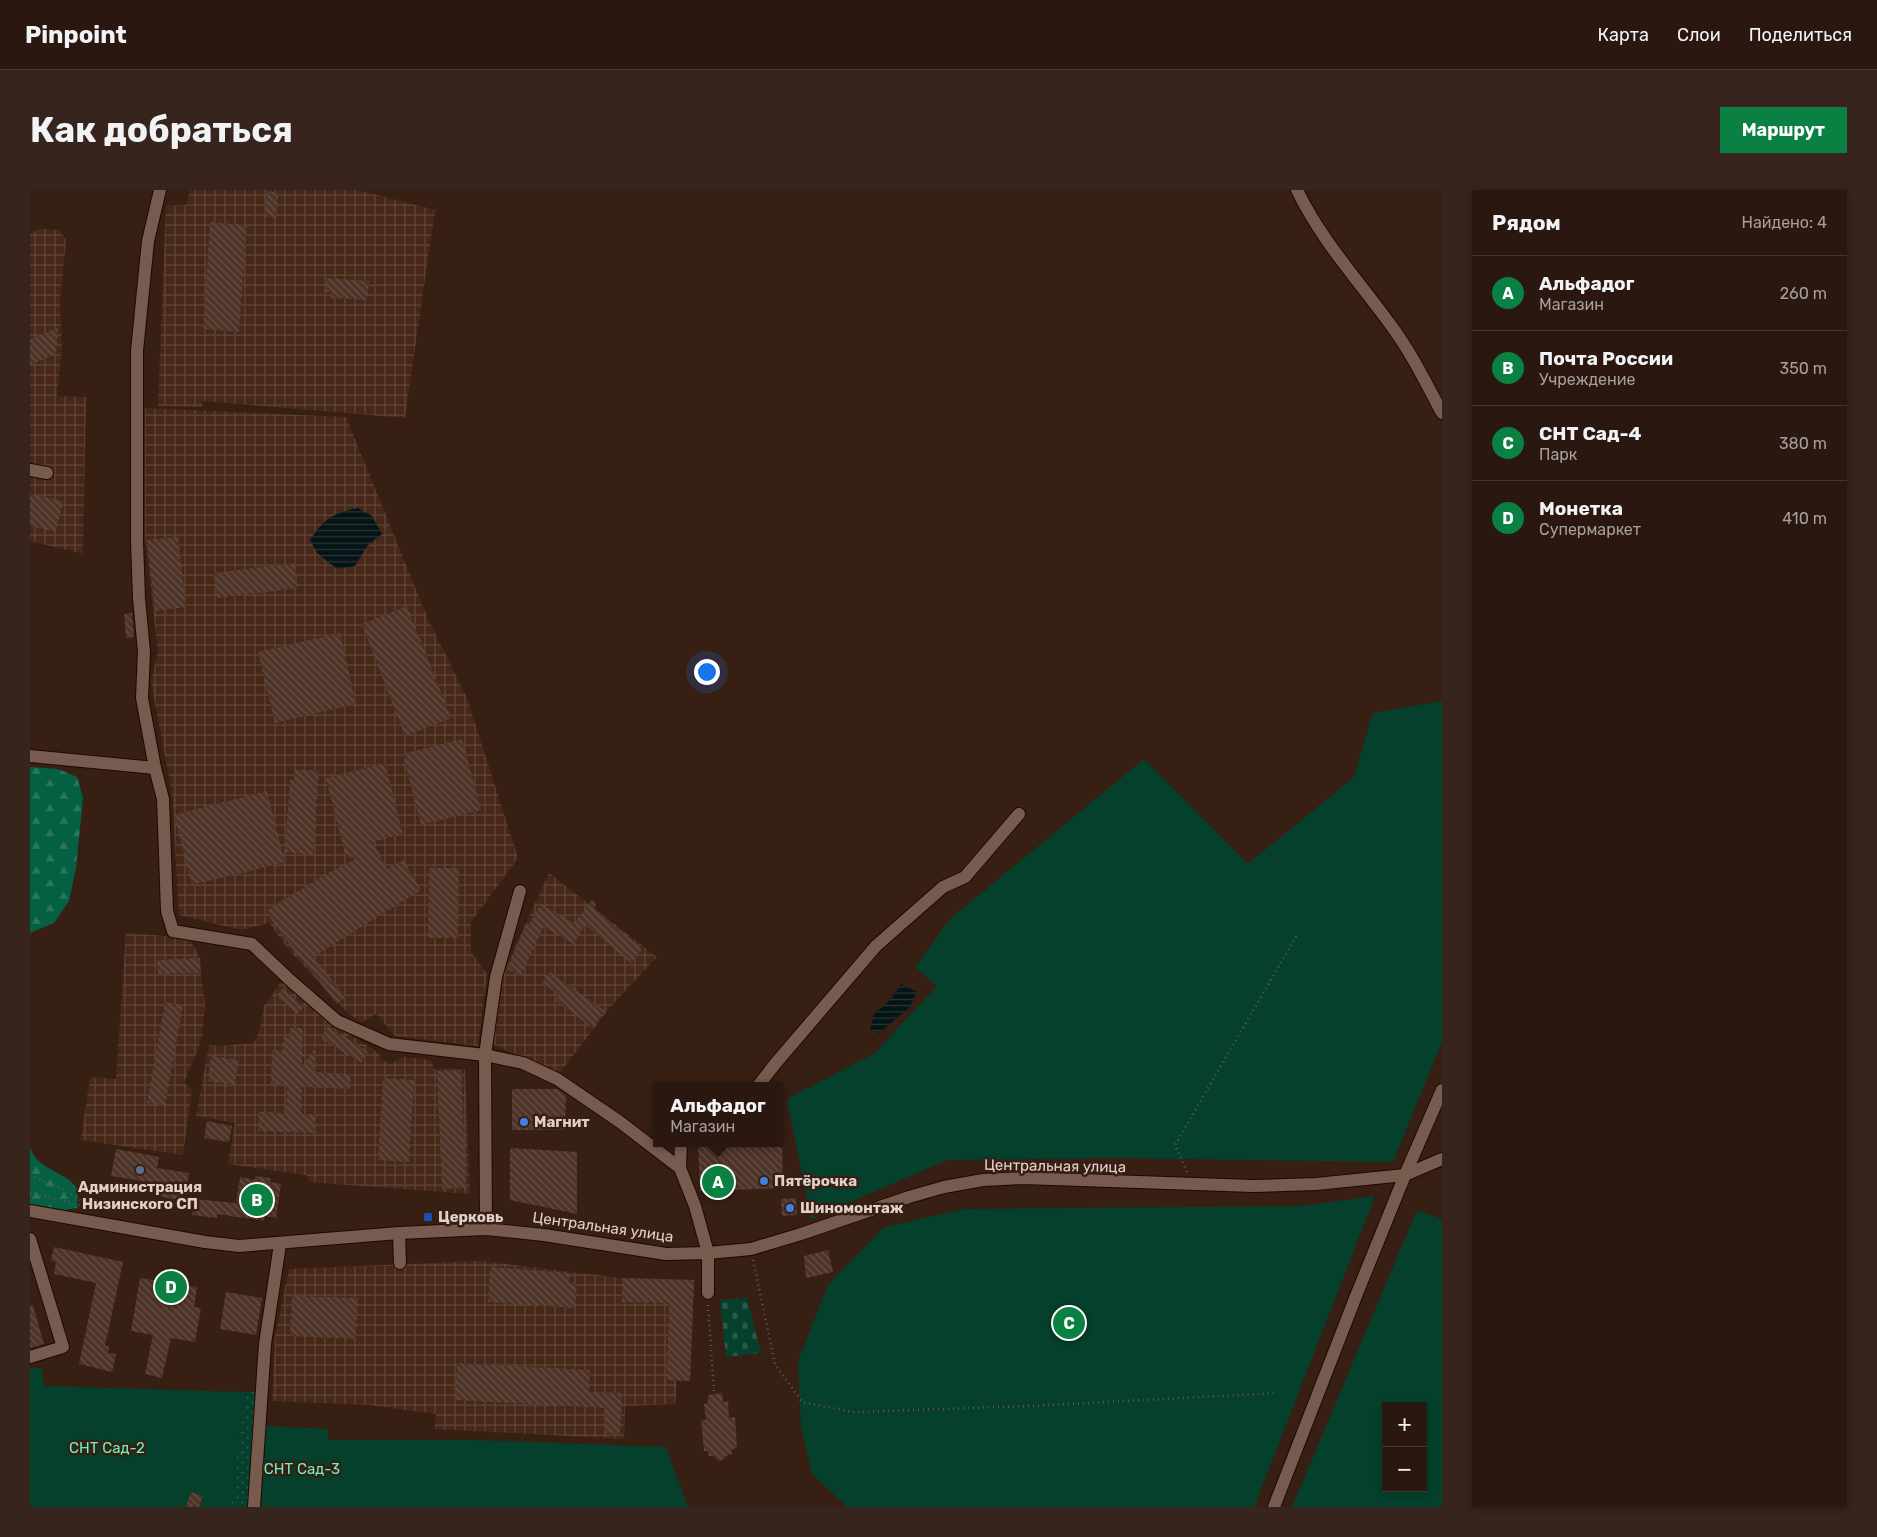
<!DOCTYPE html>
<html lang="ru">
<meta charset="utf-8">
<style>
:root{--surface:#2a170f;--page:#36241d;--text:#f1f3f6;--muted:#a59f9e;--line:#46362f;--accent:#0b8043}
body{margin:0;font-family:Rubik,sans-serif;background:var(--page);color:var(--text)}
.controls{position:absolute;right:15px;bottom:15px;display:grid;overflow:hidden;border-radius:0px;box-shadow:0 2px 8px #0003}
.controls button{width:45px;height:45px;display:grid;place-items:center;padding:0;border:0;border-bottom:1px solid var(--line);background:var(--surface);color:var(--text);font:25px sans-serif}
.you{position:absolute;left:676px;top:481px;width:18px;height:18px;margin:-12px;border:4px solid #fff;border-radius:50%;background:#1a73e8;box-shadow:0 0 0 8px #1a73e833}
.badge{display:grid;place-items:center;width:32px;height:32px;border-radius:50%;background:var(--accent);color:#fff;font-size:16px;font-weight:700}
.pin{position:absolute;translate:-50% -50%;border:2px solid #fff;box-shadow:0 1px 5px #0006}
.popup{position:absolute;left:623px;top:892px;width:130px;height:65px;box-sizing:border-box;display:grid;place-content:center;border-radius:0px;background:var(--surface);filter:drop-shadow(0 1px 4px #0005);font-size:16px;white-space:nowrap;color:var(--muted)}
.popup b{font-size:19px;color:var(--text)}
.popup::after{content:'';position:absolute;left:50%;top:100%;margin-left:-10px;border:10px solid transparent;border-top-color:var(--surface)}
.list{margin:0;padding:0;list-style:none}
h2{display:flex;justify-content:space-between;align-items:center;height:65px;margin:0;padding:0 20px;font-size:21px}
h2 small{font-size:16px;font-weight:400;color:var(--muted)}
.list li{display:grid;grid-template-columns:32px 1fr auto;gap:15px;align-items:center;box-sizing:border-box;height:75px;padding:0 20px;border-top:1px solid var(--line)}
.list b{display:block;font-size:19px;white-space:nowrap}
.list p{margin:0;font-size:16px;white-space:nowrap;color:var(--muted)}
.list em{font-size:16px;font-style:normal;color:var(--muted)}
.map{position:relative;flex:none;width:1412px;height:1317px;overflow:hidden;border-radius:0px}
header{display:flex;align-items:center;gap:30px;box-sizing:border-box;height:70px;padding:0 25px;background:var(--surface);border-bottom:1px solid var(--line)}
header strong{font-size:24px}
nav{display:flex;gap:28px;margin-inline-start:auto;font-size:18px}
.intro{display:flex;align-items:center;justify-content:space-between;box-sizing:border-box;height:120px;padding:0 30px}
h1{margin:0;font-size:35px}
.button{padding:12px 22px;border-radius:0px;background:var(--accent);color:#fff;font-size:18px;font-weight:700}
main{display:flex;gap:30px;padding:0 30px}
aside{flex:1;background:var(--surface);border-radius:0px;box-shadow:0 2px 8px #0003}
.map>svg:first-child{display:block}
.industrial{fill:url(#industrial-grid)}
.grass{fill:url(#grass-dots)}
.forest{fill:url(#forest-firs)}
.cemetery{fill:url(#cemetery-stones)}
.garden{fill:#04402c;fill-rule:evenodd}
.water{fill:url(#water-rules)}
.building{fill:url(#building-back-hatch)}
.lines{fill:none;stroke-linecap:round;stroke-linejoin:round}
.minor-casing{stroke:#1e0801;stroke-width:14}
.path{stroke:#6c554b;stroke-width:2.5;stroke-dasharray:1 4;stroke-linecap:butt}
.minor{stroke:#775b4e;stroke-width:12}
.shop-dot{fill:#3f7fe0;stroke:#381f14;stroke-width:2}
.service-dot{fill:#5c6f8a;stroke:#381f14;stroke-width:2}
.transit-dot{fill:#1a4fb4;stroke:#381f14;stroke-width:2}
.labels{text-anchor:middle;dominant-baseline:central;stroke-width:5;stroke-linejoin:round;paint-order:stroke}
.poi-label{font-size:15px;font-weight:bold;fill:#e1d0c9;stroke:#381f14;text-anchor:start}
.street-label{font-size:15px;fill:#e1d0c9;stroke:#381f14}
.park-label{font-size:15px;fill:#6bf3bd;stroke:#381f14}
</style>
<header>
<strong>Pinpoint</strong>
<nav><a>Карта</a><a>Слои</a><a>Поделиться</a></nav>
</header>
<div class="intro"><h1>Как добраться</h1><a class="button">Маршрут</a></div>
<main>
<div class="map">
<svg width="1412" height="1317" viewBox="0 0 1412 1317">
<defs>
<pattern id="industrial-grid" width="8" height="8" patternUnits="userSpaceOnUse" patternTransform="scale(1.25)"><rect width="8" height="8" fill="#462718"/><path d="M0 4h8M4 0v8" fill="none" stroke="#604538"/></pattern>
<pattern id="grass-dots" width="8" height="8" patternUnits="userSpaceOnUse" patternTransform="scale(1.25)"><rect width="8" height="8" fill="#04402c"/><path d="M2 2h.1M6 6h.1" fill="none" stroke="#285b49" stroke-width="1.8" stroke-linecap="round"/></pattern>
<pattern id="forest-firs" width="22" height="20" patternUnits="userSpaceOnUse" patternTransform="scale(1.25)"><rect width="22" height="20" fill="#046043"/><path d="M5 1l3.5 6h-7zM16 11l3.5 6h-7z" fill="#28765d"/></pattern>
<pattern id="cemetery-stones" width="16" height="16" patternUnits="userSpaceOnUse" patternTransform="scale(1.25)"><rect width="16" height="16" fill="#04402c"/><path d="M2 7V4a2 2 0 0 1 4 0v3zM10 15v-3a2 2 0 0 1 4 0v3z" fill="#285b49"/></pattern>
<pattern id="water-rules" width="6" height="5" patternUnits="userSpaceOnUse" patternTransform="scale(1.25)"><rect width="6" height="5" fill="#051416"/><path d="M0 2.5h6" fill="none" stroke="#293537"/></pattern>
<pattern id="building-back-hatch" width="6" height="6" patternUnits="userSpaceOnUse" patternTransform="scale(1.25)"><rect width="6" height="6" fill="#4e3328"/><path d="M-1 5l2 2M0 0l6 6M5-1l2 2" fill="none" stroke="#675046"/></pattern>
</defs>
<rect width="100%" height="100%" fill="#381f14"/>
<!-- industrial -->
<g class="industrial">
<polygon points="160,0 328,0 405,20 375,228 173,211 172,217 128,216 136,16 156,15"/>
<polygon points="10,39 29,40 36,50 30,112 32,157 27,206 56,207 53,364 0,351 0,43"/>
<polygon points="115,218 316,227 398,429 437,508 488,668 441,732 441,762 457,784 448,856 365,846 346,824 331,833 316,821 259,760 239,733 211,740 149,725 142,603 121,492 128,462 115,347"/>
<polygon points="519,683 627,767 582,815 528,885 463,854 473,783"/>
<polygon points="96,743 159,748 168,764 175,813 172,849 154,893 162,899 153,965 51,950 60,887 86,889"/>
<polygon points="252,791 296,830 349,863 351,870 362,873 372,867 401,870 404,879 435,879 440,1004 279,992 276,985 198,974 205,933 166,926 179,855 189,856 224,853 230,839 234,816"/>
<polygon points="451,1071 592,1088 664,1090 660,1191 647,1191 645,1214 595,1216 594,1249 405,1239 406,1224 339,1215 242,1211 245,1147 259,1079"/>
</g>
<!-- grass -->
<polygon class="grass" points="215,1202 227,1202 218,1317 201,1317"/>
<!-- forest -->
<g class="forest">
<polygon points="0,577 28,579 47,587 53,608 46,678 39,711 24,733 0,743"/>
<path d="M 0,957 C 5,974 22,979 36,988 C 40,990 44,995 48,999 L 47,1018 L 35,1020 L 0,1014 Z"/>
</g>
<!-- cemetery -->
<polygon class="cemetery" points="717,1108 731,1163 696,1167 690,1110"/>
<!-- garden -->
<g class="garden">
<polygon points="1412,511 1412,852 1363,972 1089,968 917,970 781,1029 757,909 845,863 907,796 885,777 920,729 1114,569 1218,674 1324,587 1343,523"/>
<polygon points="1345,1006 1224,1317 817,1317 782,1284 771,1237 768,1171 798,1095 854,1037 935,1019 1271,1016"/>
<path d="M 1387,1020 L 1412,1029 L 1412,1317 L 1262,1317 ZM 1356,1216 L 1393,1216 L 1393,1298 L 1356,1298 Z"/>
<polygon points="0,1178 12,1178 14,1196 215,1202 201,1317 0,1317"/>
<polygon points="236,1236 298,1239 298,1250 442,1250 636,1257 658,1317 231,1317"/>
</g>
<!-- water -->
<g class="water">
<path d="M 328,318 L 342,326 L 352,344 L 338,355 L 325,376 L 307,379 L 287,363 L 280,350 C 294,329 303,323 328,318 Z"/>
<polygon points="871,794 887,802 879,818 849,843 840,839 844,824 859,811"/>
</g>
<!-- building -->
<g class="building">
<polygon points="237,1 249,3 246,28 234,26"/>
<polygon points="180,32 217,35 209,142 173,139"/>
<polygon points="296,88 339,91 337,110 301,108 301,102 295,102"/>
<polygon points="28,138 26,164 0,175 0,149"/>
<polygon points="0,304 33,311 26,342 0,336"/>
<polygon points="148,347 156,417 125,421 117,350"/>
<polygon points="265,373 268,398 187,408 184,383"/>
<polygon points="377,416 421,528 375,546 332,434"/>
<polygon points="102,423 104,447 96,448 94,424"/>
<polygon points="310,443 326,514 245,533 228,462"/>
<polygon points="432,549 451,620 391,635 373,564"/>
<polygon points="355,573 373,644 343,652 357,679 373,670 391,700 283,767 316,807 307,814 249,741 236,721 291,687 327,668 316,667 296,588"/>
<polygon points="265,579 289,581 283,665 255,662 260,590 264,590"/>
<polygon points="237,601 255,672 162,695 144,625"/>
<polygon points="399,678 429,678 428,748 398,748"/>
<polygon points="562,710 566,714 564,718 612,759 601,773 555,735 544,754 514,737 491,786 477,779 496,735 498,736 511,714 544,733"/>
<polygon points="170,768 171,783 128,784 127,770"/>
<polygon points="520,782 575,821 563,838 525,810 529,805 512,793"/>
<polygon points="253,798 274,817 267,824 246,806"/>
<polygon points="135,812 153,815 135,916 117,913"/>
<polygon points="298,836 338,862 331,873 291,848"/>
<polygon points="260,838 273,838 272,877 286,856 284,882 321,884 320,899 272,897 271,924 285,924 285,943 228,941 229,922 256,923 257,895 241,894 242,860 253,860 253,847 259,847"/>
<polygon points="181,866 209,870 205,895 178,891"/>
<polygon points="431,880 436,998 412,999 407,881"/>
<polygon points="353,888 384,890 379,972 348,970"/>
<polygon points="482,899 527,899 536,905 535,940 482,940"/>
<polygon points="177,931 202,936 199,952 174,948"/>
<polygon points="668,953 752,953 753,998 670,1001"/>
<polygon points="480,958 547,962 547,1024 480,1010"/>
<polygon points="86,959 129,967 127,978 159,983 154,1011 123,1005 125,993 81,986"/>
<polygon points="225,986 240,988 240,992 251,994 246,1028 235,1026 234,1031 187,1024 187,1028 162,1025 163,1009 206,1013 210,987 225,990"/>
<polygon points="766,1008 767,1025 752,1026 751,1009"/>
<polygon points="24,1057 93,1072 75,1156 79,1156 78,1163 86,1164 82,1182 49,1174 66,1093 24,1084 26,1072 21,1070"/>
<polygon points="798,1060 803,1082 776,1088 774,1066"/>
<polygon points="460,1077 540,1083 539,1093 547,1094 545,1118 458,1112"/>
<polygon points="110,1088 167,1097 164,1117 171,1118 165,1152 141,1148 132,1188 115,1184 123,1145 101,1141"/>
<polygon points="592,1088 664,1090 660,1191 637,1190 639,1113 592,1112"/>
<polygon points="196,1102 232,1108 226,1145 190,1139"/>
<polygon points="262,1106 328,1108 326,1149 260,1146"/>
<polygon points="0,1115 3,1115 14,1154 0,1158"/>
<polygon points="427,1173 560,1180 559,1202 592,1203 590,1244 574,1243 575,1218 425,1210"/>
<polygon points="692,1203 693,1212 698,1211 699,1228 705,1227 707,1258 702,1259 702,1264 698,1265 691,1271 687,1270 684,1266 679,1266 678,1261 674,1261 671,1230 676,1230 674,1214 678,1213 678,1205"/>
<polygon points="161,1302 173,1306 169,1317 156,1317"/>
</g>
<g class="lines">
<!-- minor casing -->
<g class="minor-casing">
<g id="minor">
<polyline points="130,0 118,51 107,161 107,352 109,408 114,462 112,508 125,578 133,609 137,721 143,741 222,754 261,791 307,831 359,854 455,865 493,873 527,889 590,932 650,978 665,1016 678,1063 678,1103"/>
<path d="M 1267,0 C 1291,50 1328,90 1360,134 C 1381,162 1396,193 1412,223"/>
<polyline points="0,280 17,283"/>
<polyline points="0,566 125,578"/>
<polyline points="728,896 745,874 846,756 913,697 935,687 989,624"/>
<polyline points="650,978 651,953"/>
<polyline points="0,1021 175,1052 209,1056 369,1043 456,1039 514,1045 636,1064 678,1063 721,1059 771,1044 879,1007 914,997 953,990 993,988 1223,996 1286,994 1375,985 1412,969"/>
<polyline points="456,1039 455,865 466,787 490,701"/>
<polyline points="369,1043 370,1073"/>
<polyline points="0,1049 33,1157 0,1167"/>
<polyline points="224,1317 235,1154 250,1054"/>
<polyline points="1244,1317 1326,1106 1375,985 1412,900"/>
</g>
</g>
<!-- path -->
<g class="path">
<polyline points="1157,982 1145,955 1268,743"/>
<polyline points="0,986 30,998 54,1012"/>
<polyline points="0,1003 53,1016"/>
<polyline points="723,1070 745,1174 772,1212 823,1222 1001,1216 1245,1203"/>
<polyline points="678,1115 684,1201"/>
</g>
<!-- minor -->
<use href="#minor" class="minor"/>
</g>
<!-- markers -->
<g class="shop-dot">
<circle cx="494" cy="932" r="5"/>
<circle cx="734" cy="991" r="5"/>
<circle cx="760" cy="1018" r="5"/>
</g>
<circle class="service-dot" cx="110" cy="980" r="5"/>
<rect class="transit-dot" x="393" y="1022" width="10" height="10" rx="2.5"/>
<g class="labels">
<!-- poi labels -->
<g class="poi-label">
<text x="504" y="932">Магнит</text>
<text x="744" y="991">Пятёрочка</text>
<text x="110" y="997" text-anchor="middle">Администрация<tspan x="110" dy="17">Низинского СП</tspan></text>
<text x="770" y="1018">Шиномонтаж</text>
<text x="408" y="1027">Церковь</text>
</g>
<!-- street labels -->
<g class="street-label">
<text transform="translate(1025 976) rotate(1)">Центральная улица</text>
<text transform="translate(573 1037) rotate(8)">Центральная улица</text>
</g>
<!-- park labels -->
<g class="park-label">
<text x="77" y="1258">СНТ Сад-2</text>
<text x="272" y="1279">СНТ Сад-3</text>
</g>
</g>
</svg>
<div class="controls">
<button>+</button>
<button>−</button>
</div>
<div class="you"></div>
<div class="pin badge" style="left:688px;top:992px">A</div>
<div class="popup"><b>Альфадог</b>Магазин</div>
<div class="pin badge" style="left:227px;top:1010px">B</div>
<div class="pin badge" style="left:1039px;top:1133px">C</div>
<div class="pin badge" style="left:141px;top:1097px">D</div>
</div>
<aside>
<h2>Рядом<small>Найдено: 4</small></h2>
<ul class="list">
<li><span class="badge">A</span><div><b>Альфадог</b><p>Магазин</p></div><em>260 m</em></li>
<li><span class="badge">B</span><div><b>Почта России</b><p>Учреждение</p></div><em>350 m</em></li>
<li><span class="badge">C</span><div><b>СНТ Сад-4</b><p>Парк</p></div><em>380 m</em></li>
<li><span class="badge">D</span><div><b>Монетка</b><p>Супермаркет</p></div><em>410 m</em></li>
</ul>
</aside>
</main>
